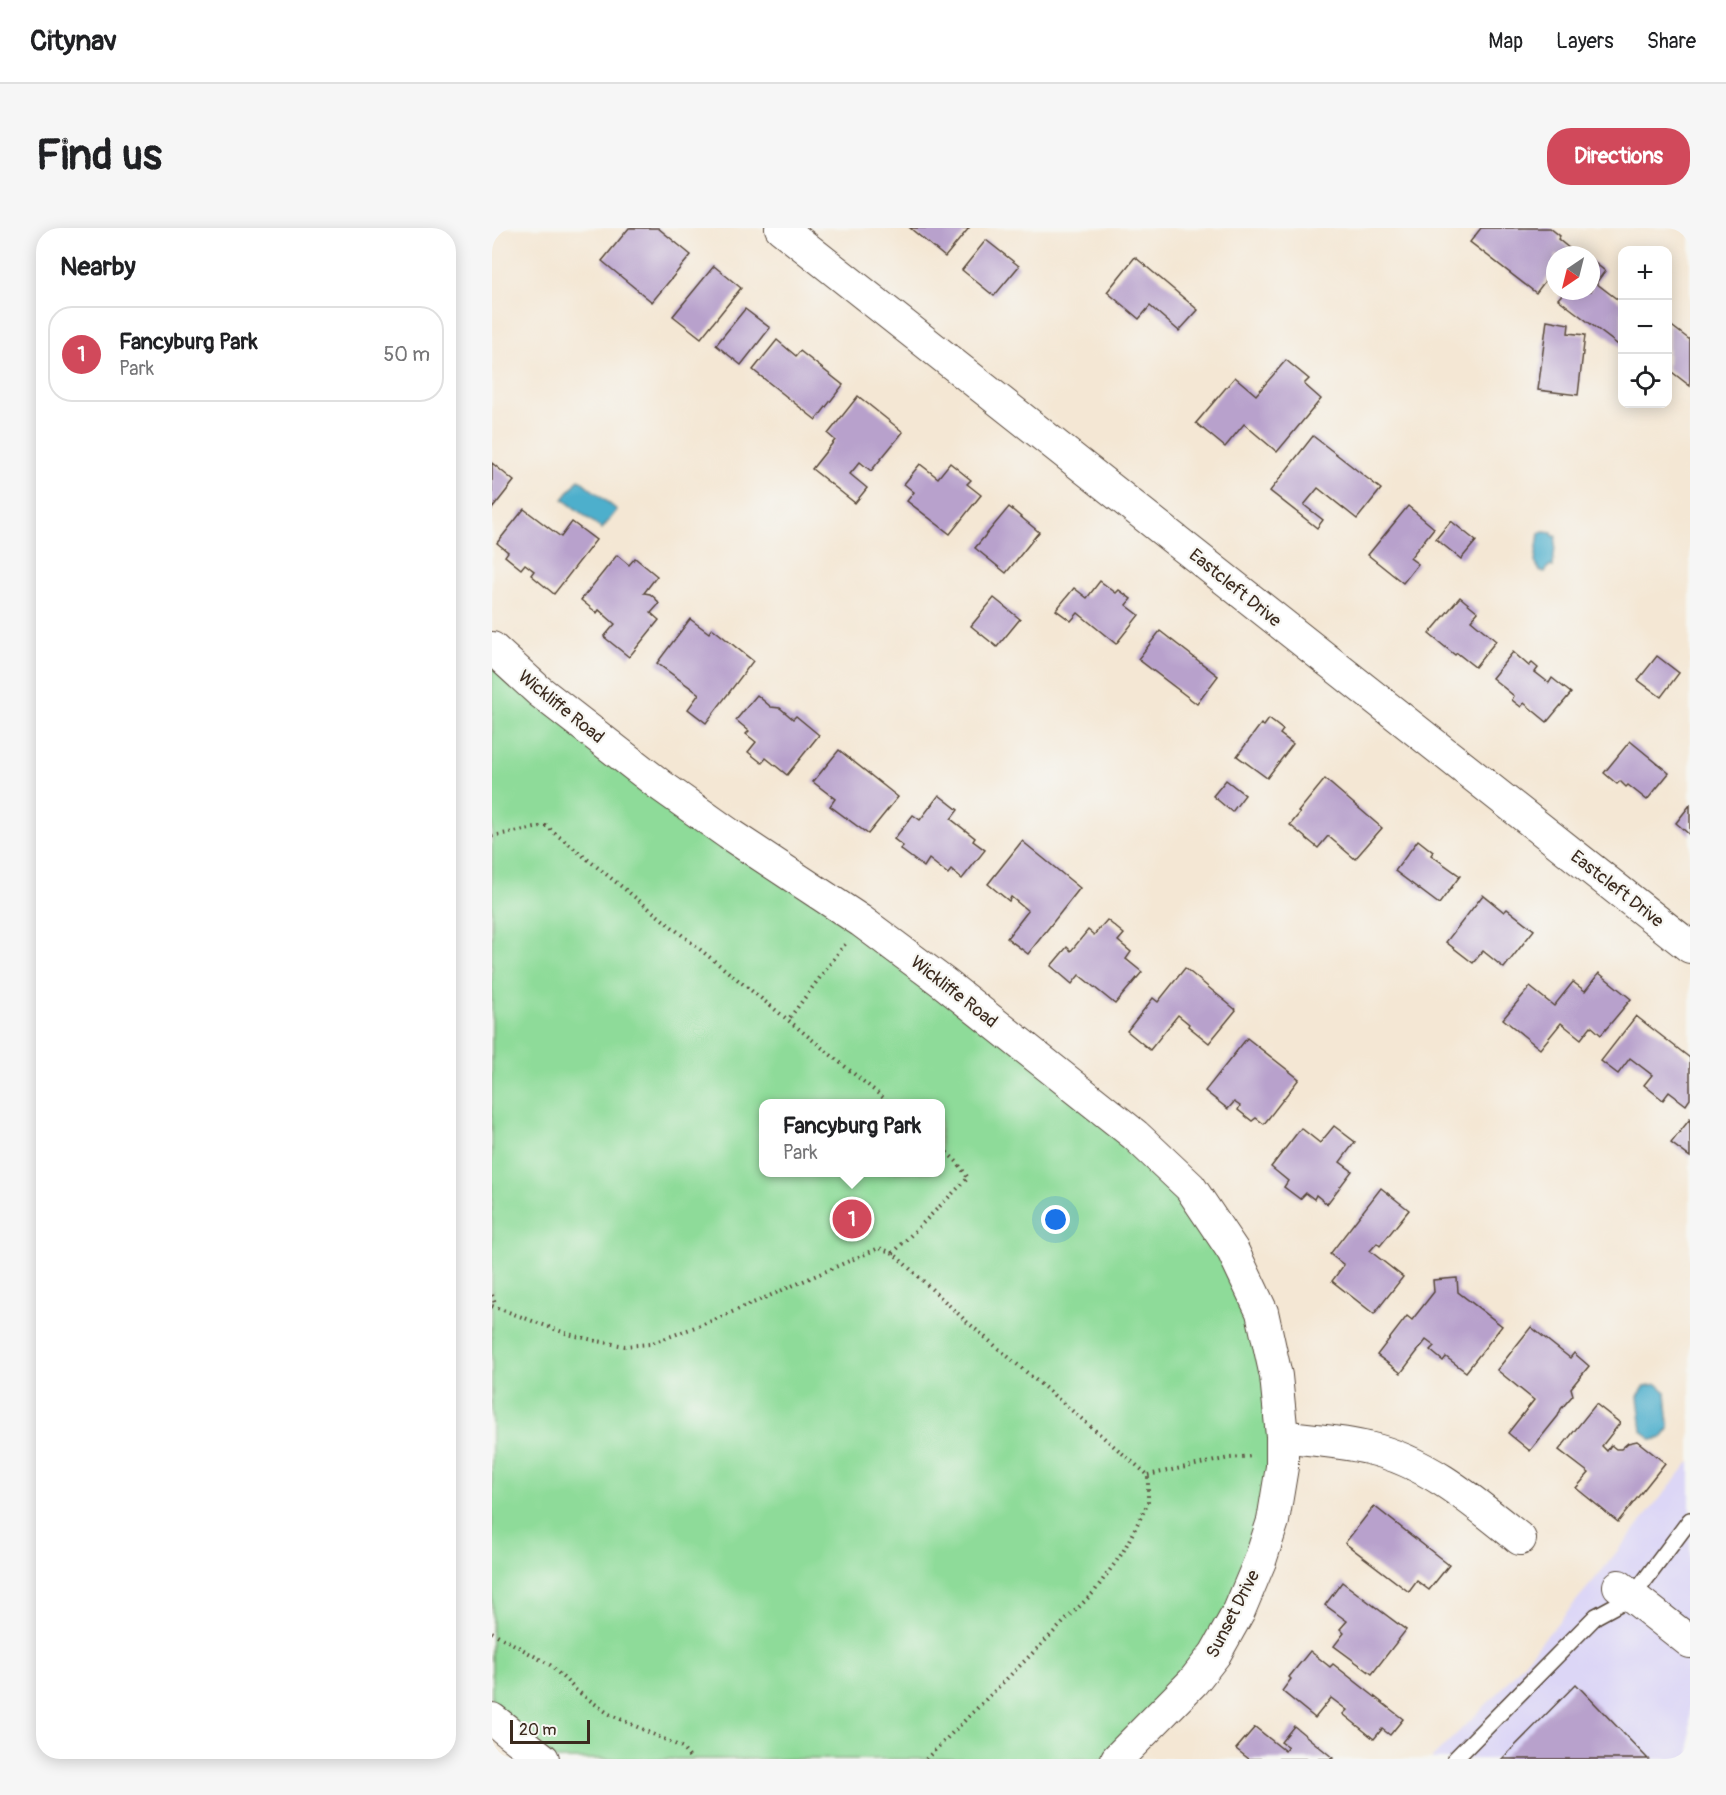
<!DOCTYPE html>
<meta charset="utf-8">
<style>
:root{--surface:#fff;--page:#f6f6f6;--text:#202124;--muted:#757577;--line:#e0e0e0;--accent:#d1495b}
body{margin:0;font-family:Pangolin,sans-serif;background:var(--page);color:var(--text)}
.controls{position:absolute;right:18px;top:18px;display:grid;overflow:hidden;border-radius:12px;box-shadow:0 3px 15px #0003}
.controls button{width:54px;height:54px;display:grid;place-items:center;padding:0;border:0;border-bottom:2px solid var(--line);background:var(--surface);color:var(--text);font:30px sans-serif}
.compass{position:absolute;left:1054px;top:18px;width:54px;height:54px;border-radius:50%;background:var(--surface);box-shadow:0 3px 15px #0003;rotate:215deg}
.scale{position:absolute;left:18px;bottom:15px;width:80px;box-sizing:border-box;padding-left:6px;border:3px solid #3b2a1e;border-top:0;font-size:16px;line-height:21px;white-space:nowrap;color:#3b2a1e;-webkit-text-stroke:4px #f6f6f2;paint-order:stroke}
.you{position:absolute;left:564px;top:992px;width:21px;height:21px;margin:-15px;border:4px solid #fff;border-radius:50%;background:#1a73e8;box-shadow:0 0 0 9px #1a73e833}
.badge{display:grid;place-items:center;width:39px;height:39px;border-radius:50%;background:var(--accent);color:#fff;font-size:20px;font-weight:700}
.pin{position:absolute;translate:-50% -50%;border:3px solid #fff;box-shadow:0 2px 6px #0006}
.popup{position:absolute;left:267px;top:871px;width:186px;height:78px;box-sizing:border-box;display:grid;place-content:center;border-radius:12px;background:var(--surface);filter:drop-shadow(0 2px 4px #0005);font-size:20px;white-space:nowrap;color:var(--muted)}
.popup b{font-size:22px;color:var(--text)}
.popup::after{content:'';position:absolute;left:50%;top:100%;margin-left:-12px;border:12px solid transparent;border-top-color:var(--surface)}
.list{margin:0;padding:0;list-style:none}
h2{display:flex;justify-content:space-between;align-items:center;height:78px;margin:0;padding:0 24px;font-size:26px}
h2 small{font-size:20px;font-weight:400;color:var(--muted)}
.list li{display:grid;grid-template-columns:39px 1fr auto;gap:18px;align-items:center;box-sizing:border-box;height:96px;margin:0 12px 12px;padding:0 12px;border:2px solid var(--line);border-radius:24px}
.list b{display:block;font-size:22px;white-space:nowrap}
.list p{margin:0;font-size:20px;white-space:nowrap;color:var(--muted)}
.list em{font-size:20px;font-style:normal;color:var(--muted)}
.icon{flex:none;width:33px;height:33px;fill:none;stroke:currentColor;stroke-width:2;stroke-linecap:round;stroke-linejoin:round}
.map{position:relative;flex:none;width:1198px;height:1531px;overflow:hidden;border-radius:24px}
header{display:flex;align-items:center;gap:36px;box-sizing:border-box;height:84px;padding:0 30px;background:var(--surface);border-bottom:2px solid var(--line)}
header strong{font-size:28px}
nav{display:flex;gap:33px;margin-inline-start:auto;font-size:21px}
.intro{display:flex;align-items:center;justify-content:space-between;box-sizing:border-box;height:144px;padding:0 36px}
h1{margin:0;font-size:42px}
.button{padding:15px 27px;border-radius:24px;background:var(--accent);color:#fff;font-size:21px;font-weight:700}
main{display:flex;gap:36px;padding:0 36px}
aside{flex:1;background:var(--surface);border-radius:24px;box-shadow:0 3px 15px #0003}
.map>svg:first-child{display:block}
.built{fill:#dcd6f6}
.green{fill:#8edb99;stroke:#64825c;stroke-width:1.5;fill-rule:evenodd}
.water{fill:#4dafcc;stroke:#446c75;stroke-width:1.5}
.building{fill:#b8a1cc}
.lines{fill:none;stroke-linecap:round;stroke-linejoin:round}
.service-casing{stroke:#574639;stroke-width:18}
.minor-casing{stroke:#574639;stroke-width:34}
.path{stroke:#574639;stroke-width:4;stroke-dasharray:1.5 4.5;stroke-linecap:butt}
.service{stroke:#fff;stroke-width:15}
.minor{stroke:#fff;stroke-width:32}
.labels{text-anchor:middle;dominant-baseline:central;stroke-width:4.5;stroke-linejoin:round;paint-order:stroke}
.street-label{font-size:18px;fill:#3b2a1e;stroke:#f6f6f2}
</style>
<header>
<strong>Citynav</strong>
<nav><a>Map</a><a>Layers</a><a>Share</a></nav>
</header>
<div class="intro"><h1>Find us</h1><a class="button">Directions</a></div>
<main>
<aside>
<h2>Nearby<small></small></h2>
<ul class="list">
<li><span class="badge">1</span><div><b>Fancyburg Park</b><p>Park</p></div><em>50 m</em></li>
</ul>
</aside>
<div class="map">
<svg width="1198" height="1531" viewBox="0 0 1198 1531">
<rect width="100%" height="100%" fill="#f6f6f2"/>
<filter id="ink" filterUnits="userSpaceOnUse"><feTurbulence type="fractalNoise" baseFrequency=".0167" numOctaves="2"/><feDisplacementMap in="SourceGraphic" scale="12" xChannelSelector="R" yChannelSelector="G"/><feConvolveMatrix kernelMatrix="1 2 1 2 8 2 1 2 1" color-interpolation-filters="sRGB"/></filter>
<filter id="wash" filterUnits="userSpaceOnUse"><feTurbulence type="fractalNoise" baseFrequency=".008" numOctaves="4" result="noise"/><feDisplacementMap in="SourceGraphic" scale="24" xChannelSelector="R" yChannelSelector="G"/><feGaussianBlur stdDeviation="1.35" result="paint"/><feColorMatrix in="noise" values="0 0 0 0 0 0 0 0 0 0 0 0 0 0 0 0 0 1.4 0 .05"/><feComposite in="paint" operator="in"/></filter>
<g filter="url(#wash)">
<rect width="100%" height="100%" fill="#f4e7d4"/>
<!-- built -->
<polygon class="built" points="1198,1233 1198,1531 939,1531 1005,1466 1107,1346"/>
<!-- green -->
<path class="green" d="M 0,420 L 585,860 L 741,1023 L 790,1208 L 747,1383 L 625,1531 L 51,1531 L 0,1491 ZM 272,876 L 448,876 L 448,944 L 272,944 Z"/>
<!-- water -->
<g class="water">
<polygon points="87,251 125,282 110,301 71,271"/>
<polygon points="1052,304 1060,305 1061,308 1064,308 1061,339 1057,338 1053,344 1048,343 1043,334 1047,305"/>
<polygon points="1165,1156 1174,1164 1177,1201 1170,1210 1160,1212 1150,1203 1146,1168 1153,1158"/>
</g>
<g id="blocks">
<!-- building -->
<g class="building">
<polygon points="137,0 166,0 199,27 160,74 110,33"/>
<polygon points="418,0 477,0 453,29"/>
<polygon points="989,0 1058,0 1068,8 1066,11 1078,21 1073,27 1063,27 1063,40 1044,65 978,14"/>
<polygon points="494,12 527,38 502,68 470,42"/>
<polygon points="643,29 706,82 687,103 658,78 647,91 615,64"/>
<polygon points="1099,32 1113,43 1104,55 1130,75 1130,117 1129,119 1066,71 1073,63 1099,63"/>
<polygon points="222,38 249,60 209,110 181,88"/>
<polygon points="253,81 278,100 249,137 224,117"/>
<polygon points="1055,92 1077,96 1076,105 1093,107 1086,167 1046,162"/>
<polygon points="1177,96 1198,112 1198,158 1176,141"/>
<polygon points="285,112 304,128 308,123 351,157 324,192 261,142"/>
<polygon points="794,132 817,151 812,156 829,171 785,224 752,196 733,219 704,195 743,149 764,167"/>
<polygon points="366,168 411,204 379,243 368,234 358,246 375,260 363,275 320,241 343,212 336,206"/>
<polygon points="821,208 889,261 865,291 826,260 812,277 831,292 825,300 778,263"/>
<polygon points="0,235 22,253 0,281"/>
<polygon points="458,235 479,252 475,256 489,267 458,306 415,273 422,264 412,256 428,236 446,250"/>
<polygon points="916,278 942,300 918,330 926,336 911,355 876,327"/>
<polygon points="517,279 547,304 514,345 483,320"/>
<polygon points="32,281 69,309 80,294 104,312 62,366 39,347 42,343 33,336 29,341 13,328 16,324 5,315"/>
<polygon points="959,293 984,313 969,331 944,311"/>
<polygon points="125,327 137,337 143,330 165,348 152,365 158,366 164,371 167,376 159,385 167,392 137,429 112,409 123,396 107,382 105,385 89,372"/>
<polygon points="608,353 624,365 627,362 639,371 634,377 647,387 624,416 586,385 579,393 564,382 582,360 595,370"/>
<polygon points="968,369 986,384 979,392 1004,413 983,439 965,425 963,427 937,406"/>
<polygon points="502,370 528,391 505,419 479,398"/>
<polygon points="198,391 217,405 220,400 261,433 214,495 196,481 207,466 165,435"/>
<polygon points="668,403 726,448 705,476 646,431"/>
<polygon points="1021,424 1037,438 1040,435 1046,440 1043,444 1057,455 1060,450 1079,465 1055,494 1032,475 1029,479 1020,472 1022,468 1000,450"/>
<polygon points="1165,428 1187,445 1169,469 1146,452"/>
<polygon points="265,467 279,479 288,480 301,491 304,488 327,507 295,547 274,530 270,535 256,524 264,514 254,506 257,503 244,492"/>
<polygon points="777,491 791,502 788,506 801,516 775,550 745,528 769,496 772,498"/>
<polygon points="1138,513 1177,545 1155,572 1136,557 1134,559 1128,553 1125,556 1112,545"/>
<polygon points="347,522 406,569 376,606 338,578 343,571 321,554"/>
<polygon points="833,551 890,600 863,631 836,608 826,620 798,597 808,585 806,584"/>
<polygon points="734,552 753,567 740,584 721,568"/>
<polygon points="447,567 466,582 459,591 483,610 481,613 493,622 470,651 459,642 456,646 437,631 432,639 408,621 411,618 402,611 421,587 428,592"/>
<polygon points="1198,577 1198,607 1184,595"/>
<polygon points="926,612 941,624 939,627 968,648 947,676 903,643"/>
<polygon points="530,613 588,660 536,726 515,710 536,683 519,669 517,673 496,656"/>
<polygon points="991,667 1012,684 1015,681 1042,702 1012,740 991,723 981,735 954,714"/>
<polygon points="615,692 632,706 626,713 639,724 634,731 650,744 623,776 587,747 580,756 559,738 575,719 579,723 596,702 602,707"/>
<polygon points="693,740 744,782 717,815 696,798 697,796 686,787 658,822 635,803 661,770 666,774"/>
<polygon points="1107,745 1139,771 1109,807 1099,798 1089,811 1069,795 1048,821 1011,791 1038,759 1062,778 1081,754 1093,763"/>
<polygon points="1144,788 1198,830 1198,871 1194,877 1177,864 1171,872 1152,857 1160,847 1138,830 1126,846 1109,833"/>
<polygon points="755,810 807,851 772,896 764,890 760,893 746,882 748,878 742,874 736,881 713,863"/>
<polygon points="1198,891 1198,929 1179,915"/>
<polygon points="842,898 863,914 848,934 860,943 835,976 824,967 822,971 814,965 808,971 792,959 796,953 779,939 809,900 828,915"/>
<polygon points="889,960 917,982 888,1018 885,1015 878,1023 911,1049 882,1086 840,1053 852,1037 838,1026"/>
<polygon points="965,1050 966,1064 1010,1098 974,1144 954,1129 951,1133 938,1122 942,1118 934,1112 909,1145 885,1127 915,1088 920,1092 942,1064 941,1052"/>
<polygon points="1039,1099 1078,1130 1082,1125 1097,1138 1079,1160 1081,1167 1069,1181 1066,1188 1038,1223 1016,1205 1042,1172 1005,1142"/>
<polygon points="1104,1176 1128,1195 1110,1218 1115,1223 1119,1217 1124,1221 1129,1221 1136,1215 1145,1213 1173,1235 1126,1294 1084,1260 1097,1245 1067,1222"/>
<polygon points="882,1278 957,1337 937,1362 925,1353 917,1364 853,1315"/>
<polygon points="850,1354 914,1402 880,1446 842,1418 852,1405 848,1401 855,1393 833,1377"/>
<polygon points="818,1423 838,1439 841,1436 911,1491 898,1507 890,1501 882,1511 851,1486 855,1482 839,1470 823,1490 790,1463 799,1451 797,1449"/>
<polygon points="1084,1456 1156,1531 1010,1531"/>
<polygon points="802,1498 841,1530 839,1531 757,1531 744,1521 763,1499 793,1523 796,1519 789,1514"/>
</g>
</g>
</g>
<g filter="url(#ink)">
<use href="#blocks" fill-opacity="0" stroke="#574639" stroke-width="1.5"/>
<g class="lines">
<!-- service casing -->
<g class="service-casing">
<polyline id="service" points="963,1531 1104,1388 1141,1368 1198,1292"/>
</g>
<!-- minor casing -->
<g class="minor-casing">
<g id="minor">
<polyline points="289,0 1198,719"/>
<polyline points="0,420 47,463 168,557 237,606 369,693 452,755 643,907 698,959 741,1023 770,1084 784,1148 790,1208 790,1239 781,1293 768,1333 747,1383 723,1426 701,1454 625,1531"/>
<path d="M 790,1208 C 819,1212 848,1213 876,1220 C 935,1233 982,1274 1028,1311"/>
<polyline points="1127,1358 1198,1414"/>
<polyline points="0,1491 51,1531"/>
</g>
</g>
<!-- path -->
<g class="path">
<polyline points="0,608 54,598 296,792"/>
<polyline points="353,716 296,792 399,876"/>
<polyline points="401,1025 476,950 465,934 448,918"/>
<polyline points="0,1067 4,1078"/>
<polyline points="0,1078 76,1106 105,1113 133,1118 158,1116 222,1092 387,1020 401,1025 475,1094 656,1247 656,1275 631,1324 602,1364 434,1531"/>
<polyline points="656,1247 737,1230 761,1228"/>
<polyline points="0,1404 58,1437 85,1463 117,1486 189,1519 199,1531"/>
</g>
<!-- service -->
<use href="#service" class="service"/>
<!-- minor -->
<use href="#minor" class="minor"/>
</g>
</g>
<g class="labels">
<!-- street labels -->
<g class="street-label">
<text transform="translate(743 360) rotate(39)">Eastcleft Drive</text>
<text transform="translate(69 479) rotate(39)">Wickliffe Road</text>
<text transform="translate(1125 661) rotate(38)">Eastcleft Drive</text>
<text transform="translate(462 764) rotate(38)">Wickliffe Road</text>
<text transform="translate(741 1386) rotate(-63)">Sunset Drive</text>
</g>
</g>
</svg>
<div class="controls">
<button>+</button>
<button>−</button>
<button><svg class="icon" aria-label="locate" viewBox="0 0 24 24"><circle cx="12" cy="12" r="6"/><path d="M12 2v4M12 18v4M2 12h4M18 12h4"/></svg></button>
</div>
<svg class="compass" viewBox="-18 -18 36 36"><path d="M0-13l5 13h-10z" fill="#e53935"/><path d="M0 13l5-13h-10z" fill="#757577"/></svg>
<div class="scale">20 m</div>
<div class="you"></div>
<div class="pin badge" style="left:360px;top:991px">1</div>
<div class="popup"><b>Fancyburg Park</b>Park</div>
</div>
</main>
